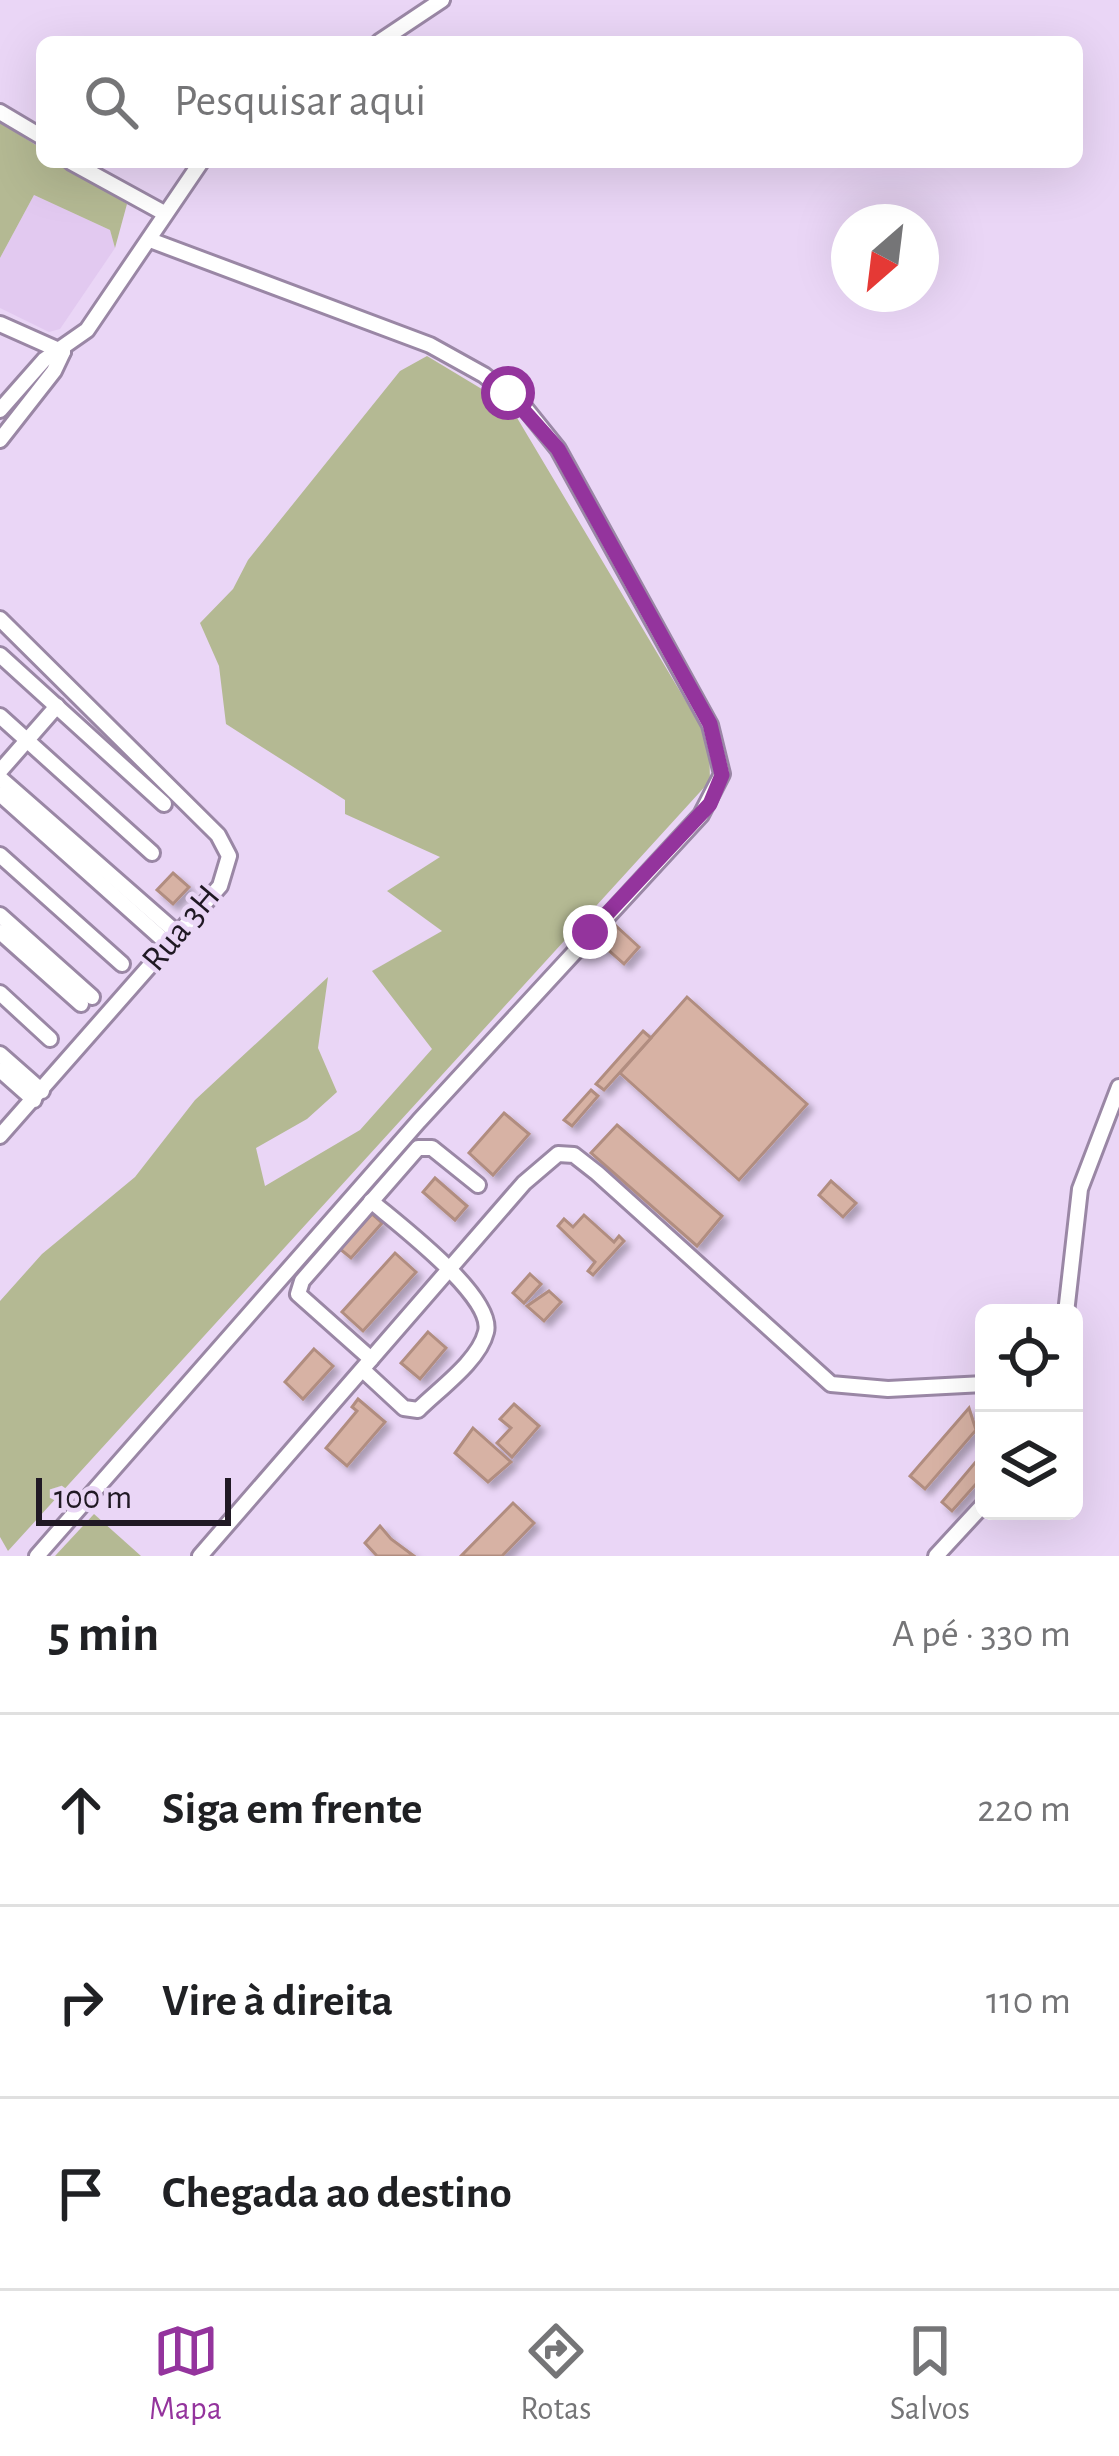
<!DOCTYPE html>
<html lang="pt">
<meta charset="utf-8">
<style>
:root{--surface:#fff;--page:#f6f6f6;--text:#202124;--muted:#757577;--line:#e0e0e0;--accent:#94349d}
body{margin:0;font-family:"Alegreya Sans",sans-serif;background:var(--page);color:var(--text)}
.controls{position:absolute;right:36px;bottom:36px;display:grid;overflow:hidden;border-radius:18px;box-shadow:0 12px 48px #0002}
.controls button{width:108px;height:108px;display:grid;place-items:center;padding:0;border:0;border-bottom:3px solid var(--line);background:var(--surface);color:var(--text);font:60px sans-serif}
.compass{position:absolute;left:831px;top:204px;width:108px;height:108px;border-radius:50%;background:var(--surface);box-shadow:0 12px 48px #0002;rotate:208deg}
.scale{position:absolute;left:36px;bottom:30px;width:195px;box-sizing:border-box;padding-left:12px;border:6px solid #201924;border-top:0;font-size:33px;line-height:42px;white-space:nowrap;color:#201924;-webkit-text-stroke:9px #ead6f6;paint-order:stroke}
.stop{position:absolute;width:36px;height:36px;margin:-27px;border:9px solid #94349d;border-radius:50%;background:#fff}
.stop.end{background:#94349d;border-color:#fff;box-shadow:0 3px 12px #0008}
.list{margin:0;padding:0;list-style:none}
h2{display:flex;justify-content:space-between;align-items:center;height:156px;margin:0;padding:0 48px;font-size:51px}
h2 small{font-size:39px;font-weight:400;color:var(--muted)}
.list li{display:grid;grid-template-columns:78px 1fr auto;gap:36px;align-items:center;box-sizing:border-box;height:192px;padding:0 48px;border-top:3px solid var(--line)}
.list b{display:block;font-size:45px;white-space:nowrap}
.list em{font-size:39px;font-style:normal;color:var(--muted)}
.icon{flex:none;width:66px;height:66px;fill:none;stroke:currentColor;stroke-width:2;stroke-linecap:round;stroke-linejoin:round}
.map{position:relative;flex:none;width:1119px;height:1556px;overflow:hidden}
.search{position:absolute;background:var(--surface);box-shadow:0 12px 48px #0002;left:36px;right:36px;top:36px;height:132px;display:flex;align-items:center;gap:30px;box-sizing:border-box;padding:0 42px;border-radius:18px;color:var(--muted);font-size:45px}
.sheet{height:732px;background:var(--surface)}
nav{display:flex;justify-content:space-around;align-items:center;box-sizing:border-box;height:168px;border-top:3px solid var(--line);background:var(--surface);font-size:33px;color:var(--muted)}
nav a{display:grid;justify-items:center;gap:6px}
nav .on{color:var(--accent)}
.map>svg:first-child{display:block}
.built{fill:#e2c9f0}
.green{fill:#b4b993}
.building{fill:#d7b2a4;stroke:#b18d80;stroke-width:3;filter:url(#shadow)}
.lines{fill:none;stroke-linecap:round;stroke-linejoin:round}
.minor-casing{stroke:#9a87a5;stroke-width:20}
.minor{stroke:#fff;stroke-width:14}
.route{stroke:#94349d;stroke-width:15}
.labels{text-anchor:middle;dominant-baseline:central;stroke-width:9;stroke-linejoin:round;paint-order:stroke}
.street-label{font-size:36px;fill:#201924;stroke:#ead6f6}
</style>
<div class="map">
<svg width="1119" height="1556" viewBox="0 0 1119 1556">
<defs>
<filter id="shadow"><feDropShadow dx="5.5" dy="5.5" stdDeviation="3" flood-color="#0004"/></filter>
</defs>
<rect width="100%" height="100%" fill="#ead6f6"/>
<!-- built -->
<polygon class="built" points="34,195 110,230 115,248 60,329 49,332 0,308 0,258"/>
<!-- green -->
<g class="green">
<polygon points="0,122 42,149 42,162 62,162 127,204 115,248 110,230 34,195 0,258"/>
<polygon points="427,356 510,406 709,740 710,781 8,1551 0,1537 0,1301 42,1254 135,1177 195,1100 328,977 318,1048 337,1092 307,1119 256,1148 265,1186 360,1130 432,1049 372,971 442,931 387,891 440,857 345,814 345,800 226,724 219,666 200,623 233,589 248,560 400,371"/>
<polygon points="94,1514 141,1556 55,1556"/>
</g>
<!-- building -->
<g class="building">
<polygon points="173,873 189,887 173,904 157,890"/>
<polygon points="615,925 639,947 624,964 599,942"/>
<polygon points="687,997 807,1104 739,1180 620,1073"/>
<polygon points="643,1031 651,1038 604,1090 596,1084"/>
<polygon points="591,1090 598,1096 572,1126 564,1120"/>
<polygon points="504,1113 529,1134 493,1175 469,1153"/>
<polygon points="617,1125 722,1216 697,1246 591,1153"/>
<polygon points="435,1178 467,1206 455,1220 423,1192"/>
<polygon points="831,1181 856,1203 843,1217 819,1195"/>
<polygon points="372,1214 382,1223 351,1258 340,1249"/>
<polygon points="584,1215 614,1242 619,1236 624,1241 593,1275 588,1271 595,1262 558,1226 564,1219 573,1227"/>
<polygon points="395,1253 416,1272 363,1331 342,1312"/>
<polygon points="530,1274 541,1284 524,1303 513,1293"/>
<polygon points="549,1291 561,1302 544,1321 527,1306"/>
<polygon points="428,1332 446,1348 420,1379 401,1363"/>
<polygon points="314,1349 333,1366 303,1399 285,1382"/>
<polygon points="358,1399 385,1422 347,1466 326,1448 357,1411 352,1407"/>
<polygon points="514,1404 539,1426 512,1457 497,1443 511,1428 500,1419"/>
<polygon points="969,1408 976,1430 925,1489 910,1476"/>
<polygon points="473,1428 511,1462 488,1482 455,1453"/>
<polygon points="984,1452 984,1475 952,1511 942,1502"/>
<polygon points="513,1503 534,1523 502,1556 461,1556"/>
<polygon points="380,1526 391,1539 414,1556 377,1556 365,1543"/>
</g>
<g class="lines">
<!-- minor casing -->
<g class="minor-casing">
<g id="minor">
<polyline points="379,42 442,0"/>
<polyline points="0,112 42,137"/>
<polyline points="71,162 164,213"/>
<polyline points="0,324 63,352"/>
<polyline points="0,410 44,360 87,330 201,162"/>
<polyline points="0,440 54,371 63,352"/>
<polyline points="0,619 218,835 229,856 220,886 0,1136"/>
<polyline points="0,655 164,804"/>
<polyline points="0,716 152,853"/>
<polyline points="0,771 57,706"/>
<polyline points="0,778 178,934"/>
<polyline points="0,794 168,944"/>
<polyline points="0,855 122,964"/>
<polyline points="0,915 92,997"/>
<polyline points="0,932 81,1004"/>
<polyline points="0,993 50,1039"/>
<polyline points="0,1054 42,1091"/>
<polyline points="0,1070 34,1100"/>
<polyline points="1066,1313 1080,1189 1119,1087"/>
<polyline points="371,1359 298,1294 302,1281 418,1148 432,1148 478,1185"/>
<path d="M 363,1370 L 404,1408 L 418,1410 C 439,1389 479,1361 486,1332 C 495,1297 398,1224 371,1201"/>
<polyline points="37,1556 419,1121 701,815 722,774 710,725 558,449 525,408 484,375 430,345 150,240"/>
<polyline points="200,1556 524,1183 558,1154 574,1155 597,1173 831,1384 888,1389 984,1384"/>
<polyline points="936,1556 984,1504"/>
</g>
</g>
<!-- minor -->
<use href="#minor" class="minor"/>
</g>
<g class="lines">
<!-- route -->
<polyline class="route" points="508,393 558,449 710,724 722,775 710,804 590,932"/>
</g>
<g class="labels">
<!-- street labels -->
<g class="street-label">
<text transform="translate(181 928) rotate(-50)">Rua 3H</text>
</g>
</g>
</svg>
<div class="controls">
<button><svg class="icon" aria-label="locate" viewBox="0 0 24 24"><circle cx="12" cy="12" r="6"/><path d="M12 2v4M12 18v4M2 12h4M18 12h4"/></svg></button>
<button><svg class="icon" aria-label="layers" viewBox="0 0 24 24"><path d="M12 4l9 5-9 5-9-5zM3 14l9 5 9-5"/></svg></button>
</div>
<svg class="compass" viewBox="-18 -18 36 36"><path d="M0-13l5 13h-10z" fill="#e53935"/><path d="M0 13l5-13h-10z" fill="#757577"/></svg>
<div class="scale">100 m</div>
<div class="stop" style="left:508px;top:393px"></div>
<div class="stop end" style="left:590px;top:932px"></div>
<div class="search"><svg class="icon" aria-label="search" viewBox="0 0 24 24"><circle cx="10" cy="10" r="6"/><path d="M15 15l6 6"/></svg>Pesquisar aqui</div>
</div>
<section class="sheet">
<h2>5 min<small>A pé · 330 m</small></h2>
<ul class="list">
<li><svg class="icon" aria-label="ahead" viewBox="0 0 24 24"><path d="M12 20V5M6 11l6-6 6 6"/></svg><div><b>Siga em frente</b></div><em>220 m</em></li>
<li><svg class="icon" aria-label="right" viewBox="0 0 24 24"><path d="M7 20v-9h11M14 6l5 5-5 5"/></svg><div><b>Vire à direita</b></div><em>110 m</em></li>
<li><svg class="icon" aria-label="arrive" viewBox="0 0 24 24"><path d="M6 21V4h12l-3 4 3 4H6"/></svg><div><b>Chegada ao destino</b></div></li>
</ul>
</section>
<nav>
<a class="on"><svg class="icon" aria-label="map" viewBox="0 0 24 24"><path d="M3 6l6-2 6 2 6-2v14l-6 2-6-2-6 2zM9 4v14M15 6v14"/></svg>Mapa</a>
<a><svg class="icon" aria-label="directions" viewBox="0 0 24 24"><path d="M12 3l9 9-9 9-9-9zM9 14v-3h6M13 9l2 2-2 2"/></svg>Rotas</a>
<a><svg class="icon" aria-label="saved" viewBox="0 0 24 24"><path d="M7 4h10v16l-5-4-5 4z"/></svg>Salvos</a>
</nav>
